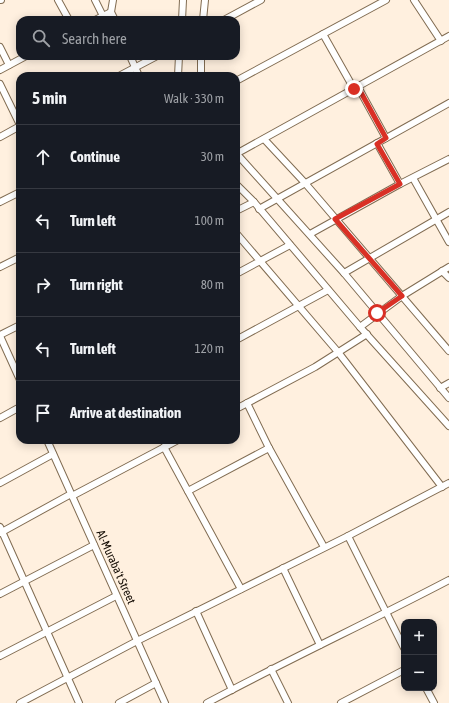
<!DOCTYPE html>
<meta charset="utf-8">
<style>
:root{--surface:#171b24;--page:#242831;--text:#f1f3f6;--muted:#9ea1a6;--line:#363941}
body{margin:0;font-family:"Asap Condensed",sans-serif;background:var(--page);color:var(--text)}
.controls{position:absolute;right:12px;bottom:12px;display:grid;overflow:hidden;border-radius:8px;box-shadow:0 2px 10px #0003}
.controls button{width:36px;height:36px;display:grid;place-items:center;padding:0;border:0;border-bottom:1px solid var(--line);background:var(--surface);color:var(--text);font:20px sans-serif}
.stop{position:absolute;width:12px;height:12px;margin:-9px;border:3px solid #d93025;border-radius:50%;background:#fff}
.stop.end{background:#d93025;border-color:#fff;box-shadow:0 1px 4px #0008}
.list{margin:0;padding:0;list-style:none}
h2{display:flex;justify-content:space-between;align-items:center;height:52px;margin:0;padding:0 16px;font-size:17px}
h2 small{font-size:13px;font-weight:400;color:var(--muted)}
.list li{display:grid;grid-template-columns:26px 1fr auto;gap:12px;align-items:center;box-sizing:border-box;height:64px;padding:0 16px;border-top:1px solid var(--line)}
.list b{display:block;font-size:15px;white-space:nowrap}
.list em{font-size:13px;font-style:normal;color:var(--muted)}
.icon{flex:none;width:22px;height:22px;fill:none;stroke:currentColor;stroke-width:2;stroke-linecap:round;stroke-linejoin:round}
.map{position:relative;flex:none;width:449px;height:703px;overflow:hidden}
.search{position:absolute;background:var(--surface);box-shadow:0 2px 10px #0003;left:16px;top:16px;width:224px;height:44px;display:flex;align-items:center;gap:10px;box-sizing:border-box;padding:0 14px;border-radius:12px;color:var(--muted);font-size:15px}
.panel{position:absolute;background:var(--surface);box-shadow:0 2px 10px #0003;left:16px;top:72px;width:224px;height:372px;border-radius:12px}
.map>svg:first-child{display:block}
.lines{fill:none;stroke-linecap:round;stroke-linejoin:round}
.minor-casing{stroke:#816c52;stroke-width:8}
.minor{stroke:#fff;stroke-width:6}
.route{stroke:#d93025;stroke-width:5}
.labels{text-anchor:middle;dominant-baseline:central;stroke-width:3.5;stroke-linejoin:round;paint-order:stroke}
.street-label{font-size:12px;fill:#140c04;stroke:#fff0df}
</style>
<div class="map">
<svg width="449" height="703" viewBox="0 0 449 703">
<rect width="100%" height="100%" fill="#fff0df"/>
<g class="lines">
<!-- minor casing -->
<g class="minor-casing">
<g id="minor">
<polyline points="0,0 1,0"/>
<polyline points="58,0 69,20"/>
<polyline points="95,0 103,16"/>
<polyline points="113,0 111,12 115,20"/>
<polyline points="414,0 441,41"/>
<polyline points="95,20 111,12"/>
<polyline points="182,20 183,0"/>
<polyline points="203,20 205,0"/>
<polyline points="224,20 261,0"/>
<polyline points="323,34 354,89"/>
<polyline points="0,47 9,65"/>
<polyline points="130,56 139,76"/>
<polyline points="0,70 26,56"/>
<polyline points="119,76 157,56"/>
<polyline points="178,76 179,56"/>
<polyline points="201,76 201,56"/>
<polyline points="236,81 386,0"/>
<polyline points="0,84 20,125"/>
<polyline points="358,87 386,138"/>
<polyline points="0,137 20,126"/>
<polyline points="264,139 305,183 449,351"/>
<polyline points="377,143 400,184"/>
<polyline points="236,153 344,273 449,398"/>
<polyline points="236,154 449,36"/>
<polyline points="413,178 449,242"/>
<polyline points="236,184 254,202 360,327 449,426"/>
<polyline points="0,202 20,192"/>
<polyline points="259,209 449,103"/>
<polyline points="236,211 254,202"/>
<polyline points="236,233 338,352 442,487"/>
<polyline points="310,234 400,184 449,159"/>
<polyline points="0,267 20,257"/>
<polyline points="442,271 449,278"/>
<polyline points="344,273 449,212"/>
<polyline points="236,274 290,245"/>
<polyline points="360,327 402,296 449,267"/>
<polyline points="0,335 20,325"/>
<polyline points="0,336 20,380"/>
<polyline points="236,340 328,290"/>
<polyline points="440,388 449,383"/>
<polyline points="247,403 269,448 324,547"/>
<polyline points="236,409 315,367 367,334"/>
<polyline points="0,418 20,407"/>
<polyline points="47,440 165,703"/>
<polyline points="164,447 241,589"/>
<polyline points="0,483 53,454"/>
<polyline points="188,491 269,448"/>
<polyline points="72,496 178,440"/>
<path d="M 0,527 C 26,586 53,644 79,703"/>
<polyline points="0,533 71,494"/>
<polyline points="348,536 404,648"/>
<polyline points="283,568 320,645"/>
<polyline points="0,594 94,545"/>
<polyline points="196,611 232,690"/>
<polyline points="0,656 116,596"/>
<polyline points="271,669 288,703"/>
<polyline points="426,688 434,703"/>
<polyline points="20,703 137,641 348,536 449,483"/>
<polyline points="119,703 156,683"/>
<path d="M 207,703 C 287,660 369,622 449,580"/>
<polyline points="341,703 404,670"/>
</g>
</g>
<!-- minor -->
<use href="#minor" class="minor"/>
</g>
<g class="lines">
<!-- route -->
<polyline class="route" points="354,89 358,87 386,138 377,144 400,184 335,219 402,296 377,313"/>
</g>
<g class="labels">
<!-- street labels -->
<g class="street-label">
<text transform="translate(116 567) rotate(66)">Al-Muraba't Street</text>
</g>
</g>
</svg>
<div class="controls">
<button>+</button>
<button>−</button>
</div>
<div class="stop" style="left:377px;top:313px"></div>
<div class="stop end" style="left:354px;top:89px"></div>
<div class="search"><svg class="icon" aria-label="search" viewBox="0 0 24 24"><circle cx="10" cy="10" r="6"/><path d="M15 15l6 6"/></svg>Search here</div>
<section class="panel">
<h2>5 min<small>Walk · 330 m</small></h2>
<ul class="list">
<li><svg class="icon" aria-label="ahead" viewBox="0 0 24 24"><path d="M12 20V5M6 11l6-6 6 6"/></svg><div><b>Continue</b></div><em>30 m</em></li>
<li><svg class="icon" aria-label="left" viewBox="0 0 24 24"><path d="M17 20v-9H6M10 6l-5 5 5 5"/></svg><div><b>Turn left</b></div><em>100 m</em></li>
<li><svg class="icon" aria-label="right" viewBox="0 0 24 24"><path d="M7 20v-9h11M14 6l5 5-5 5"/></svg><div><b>Turn right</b></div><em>80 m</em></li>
<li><svg class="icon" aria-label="left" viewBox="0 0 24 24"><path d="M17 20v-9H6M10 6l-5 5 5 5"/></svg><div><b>Turn left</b></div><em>120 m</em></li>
<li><svg class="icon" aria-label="arrive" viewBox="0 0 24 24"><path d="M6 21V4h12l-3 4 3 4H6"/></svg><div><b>Arrive at destination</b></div></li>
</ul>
</section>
</div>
